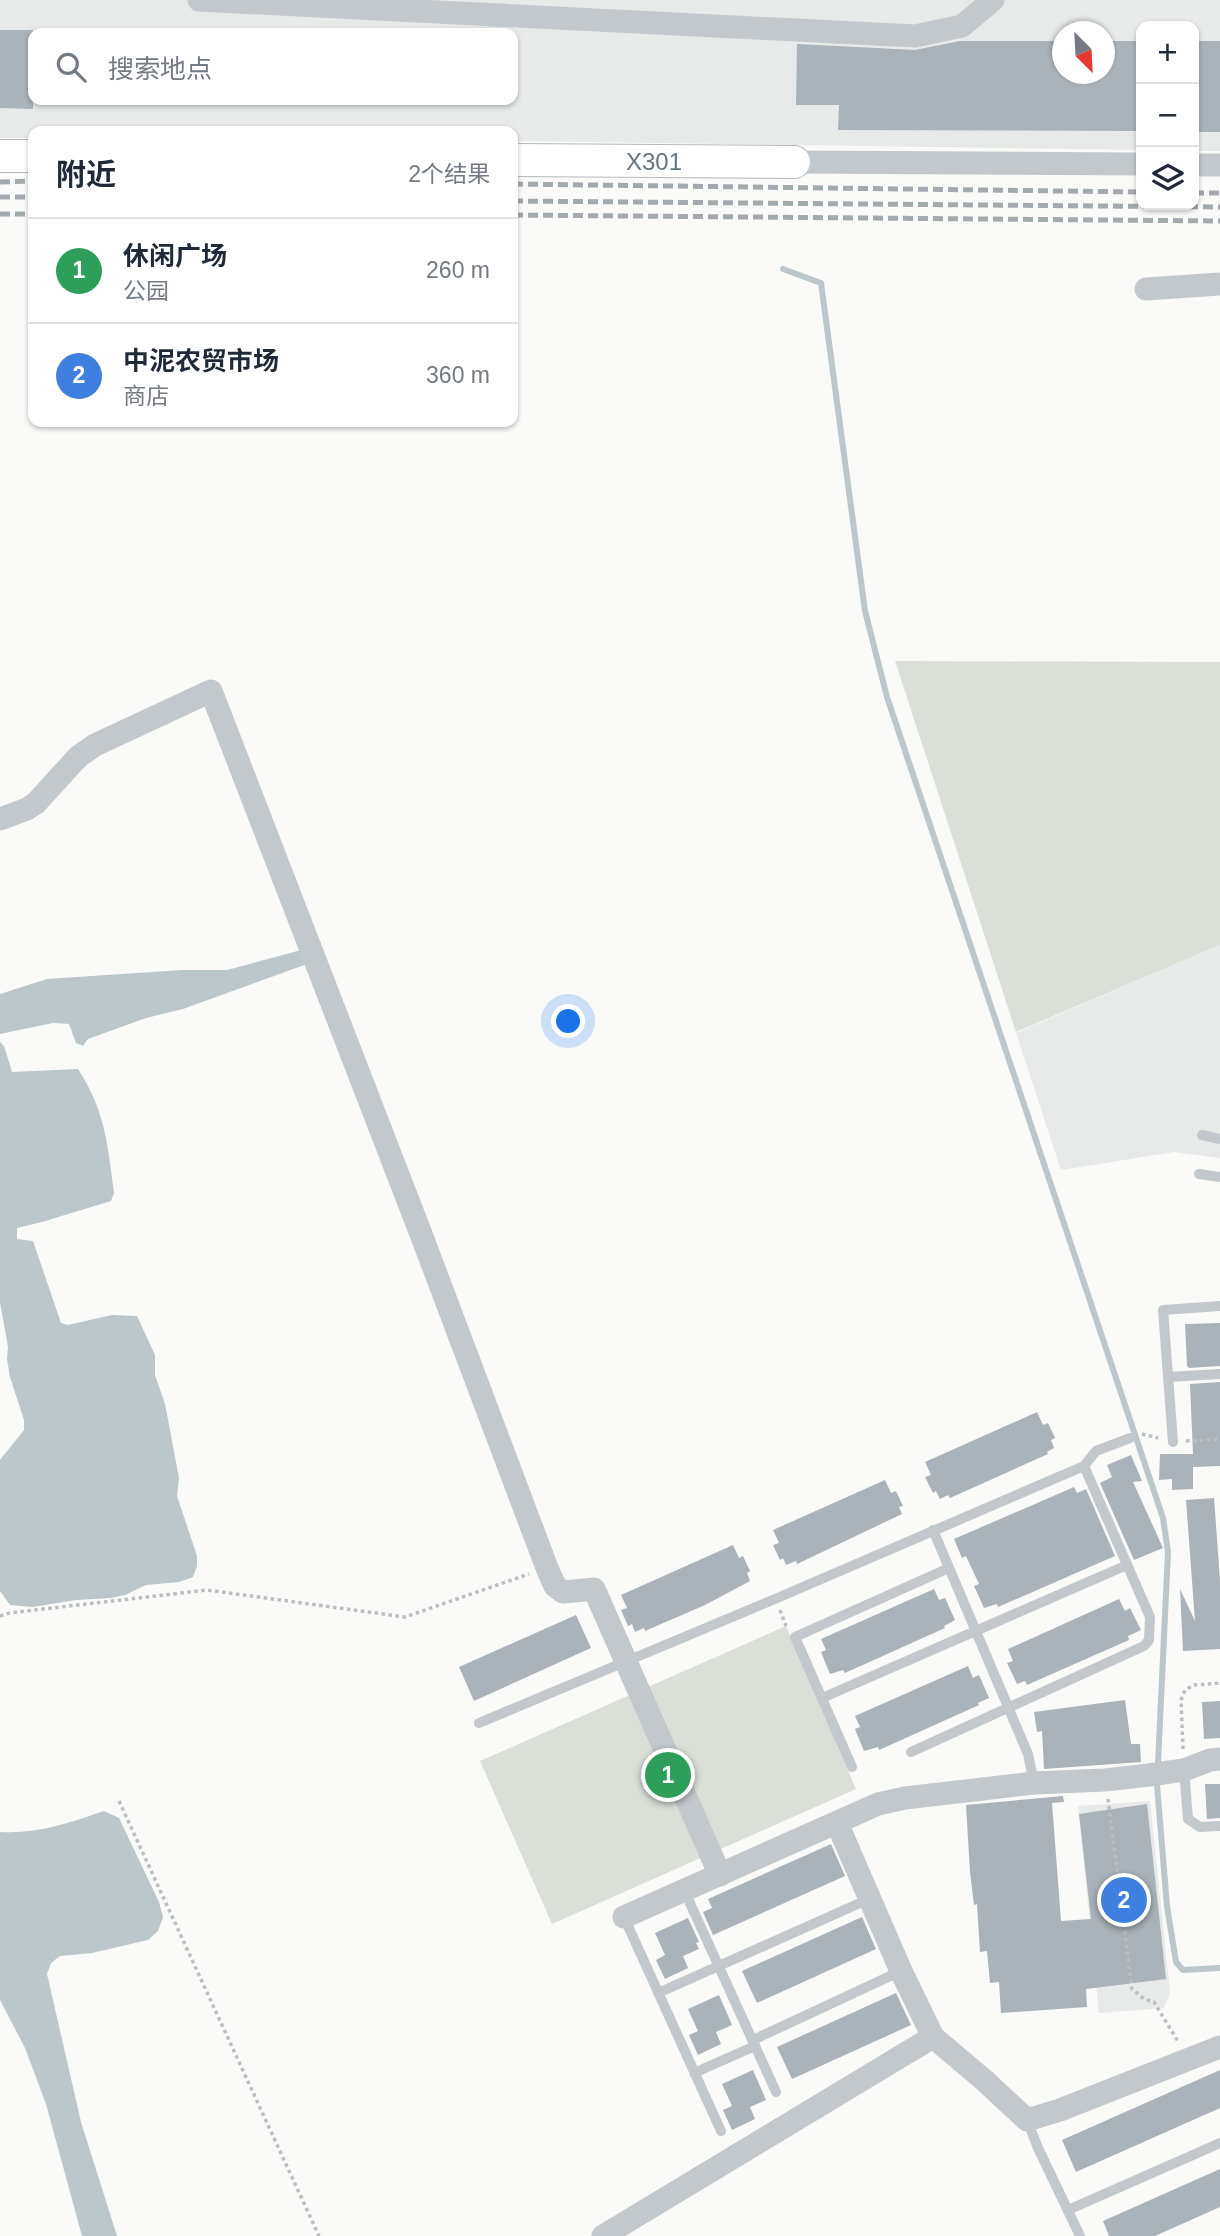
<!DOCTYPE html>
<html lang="zh">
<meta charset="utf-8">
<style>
:root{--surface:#fff;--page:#f2f2f3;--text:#1f2937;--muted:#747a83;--line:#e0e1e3;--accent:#ea580c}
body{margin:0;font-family:Arial,"Noto Sans SC",sans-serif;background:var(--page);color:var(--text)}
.controls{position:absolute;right:21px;top:21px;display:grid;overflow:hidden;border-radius:14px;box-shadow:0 2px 5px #0004}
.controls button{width:63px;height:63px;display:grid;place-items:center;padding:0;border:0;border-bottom:2px solid var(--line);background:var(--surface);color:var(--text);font:35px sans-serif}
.compass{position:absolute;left:1052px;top:21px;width:63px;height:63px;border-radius:50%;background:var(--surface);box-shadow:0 2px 5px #0004;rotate:156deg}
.you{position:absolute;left:569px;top:1022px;width:24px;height:24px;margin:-18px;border:5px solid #fff;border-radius:50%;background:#1a73e8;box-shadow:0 0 0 10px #1a73e833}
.badge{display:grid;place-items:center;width:46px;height:46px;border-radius:50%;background:var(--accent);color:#fff;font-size:23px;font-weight:700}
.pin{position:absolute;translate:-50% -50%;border:4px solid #fff;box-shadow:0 2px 7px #0006}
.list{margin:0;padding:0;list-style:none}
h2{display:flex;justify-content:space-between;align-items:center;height:91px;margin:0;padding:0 28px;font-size:30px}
h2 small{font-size:23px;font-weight:400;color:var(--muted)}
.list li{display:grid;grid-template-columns:46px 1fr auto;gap:21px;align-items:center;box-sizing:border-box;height:105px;padding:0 28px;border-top:2px solid var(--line)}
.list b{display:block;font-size:26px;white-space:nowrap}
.list p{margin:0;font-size:23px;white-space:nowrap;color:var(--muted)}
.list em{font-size:23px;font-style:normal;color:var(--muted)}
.icon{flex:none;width:38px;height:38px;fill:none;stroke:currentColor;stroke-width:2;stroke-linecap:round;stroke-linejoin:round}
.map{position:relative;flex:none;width:1220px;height:2236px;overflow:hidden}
.search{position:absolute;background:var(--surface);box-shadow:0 2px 5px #0004;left:28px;top:28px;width:490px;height:77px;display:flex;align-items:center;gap:18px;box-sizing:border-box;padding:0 24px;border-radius:14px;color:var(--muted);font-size:26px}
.panel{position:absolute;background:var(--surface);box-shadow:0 2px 5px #0004;left:28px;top:126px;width:490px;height:301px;border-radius:14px}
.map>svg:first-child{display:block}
.built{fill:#e8e9e9;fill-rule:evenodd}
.green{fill:#dadfd7}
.water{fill:#bbc7cb}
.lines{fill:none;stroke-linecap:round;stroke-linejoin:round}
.stream{stroke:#bbc7cb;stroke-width:6}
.building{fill:#aab3b9}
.secondary-casing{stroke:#b3babf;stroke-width:34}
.path{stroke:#bbbfc2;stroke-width:3.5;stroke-dasharray:3.5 3.5;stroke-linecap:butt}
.service{stroke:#c3c8cc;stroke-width:10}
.minor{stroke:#c3c8cc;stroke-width:23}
.secondary{stroke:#fff;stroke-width:32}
.rail{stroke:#a2aab0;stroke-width:5;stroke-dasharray:10 5;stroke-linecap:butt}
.labels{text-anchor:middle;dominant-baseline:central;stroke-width:7;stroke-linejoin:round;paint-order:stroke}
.street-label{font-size:24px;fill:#657683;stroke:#fff}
</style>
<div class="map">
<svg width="1220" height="2236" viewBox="0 0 1220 2236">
<rect width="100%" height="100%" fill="#fafaf8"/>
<!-- built -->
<g class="built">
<path d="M 0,0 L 1220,0 L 1220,151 L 1194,151 L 1194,26 L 1141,26 L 1141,150 L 513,141 L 513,131 L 33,131 L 33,138 L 0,138 ZM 1062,32 L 1104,32 L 1104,74 L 1062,74 ZM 33,33 L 513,33 L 513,100 L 33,100 Z"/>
<polygon points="1220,945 1220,1158 1174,1152 1061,1170 1016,1033"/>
<polygon points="1150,1801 1170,1993 1164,2008 1099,2013 1078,1806"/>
</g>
<!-- green -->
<g class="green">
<polygon points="895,661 1220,662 1220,945 1016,1032"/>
<polygon points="786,1626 856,1789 552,1924 480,1761"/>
</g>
<!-- water -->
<g class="water">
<polygon points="305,949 307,964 183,1009 146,1018 88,1039 83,1046 76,1043 69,1024 53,1023 0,1034 0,994 47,979 182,970 227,970"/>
<path d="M 0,1042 L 4,1046 L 12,1072 L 78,1069 C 105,1110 108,1146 114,1193 L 111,1201 L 42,1222 L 17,1228 L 17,1239 L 33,1241 L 61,1323 L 68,1325 L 112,1315 L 137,1316 L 155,1355 L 155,1375 L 165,1404 L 179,1478 L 177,1496 L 197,1556 L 197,1566 L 193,1577 L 179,1582 L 146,1585 L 125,1595 L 111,1598 L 76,1600 L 33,1607 L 10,1605 L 0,1591 L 0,1460 L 24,1430 L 24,1420 L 10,1377 L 7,1359 L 8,1347 L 0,1302 Z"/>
<path d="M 104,1811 L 119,1818 L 159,1902 L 163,1917 L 158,1931 L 148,1940 L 92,1953 L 60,1956 L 51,1963 L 47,1974 L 81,2122 L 117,2236 L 82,2236 L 46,2104 L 25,2048 L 0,2000 L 0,1832 C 38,1834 69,1823 104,1811 Z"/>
</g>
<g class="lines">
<!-- stream -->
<polyline class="stream" points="783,269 821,283 865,611 887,697 1163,1518 1168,1552 1157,1785 1167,1906 1176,1962 1183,1970 1220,1968"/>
</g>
<!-- building -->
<g class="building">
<polygon points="0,30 33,30 33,109 0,108"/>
<polygon points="960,41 1062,41 1062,74 1104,74 1104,41 1141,41 1141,131 838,130 839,105 796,105 797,44 915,50"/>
<rect x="1194" y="41" width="26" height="91"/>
<polygon points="1220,1323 1220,1366 1189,1368 1187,1366 1185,1324"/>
<polygon points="1220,1382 1220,1466 1193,1467 1193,1455 1193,1489 1172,1490 1172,1479 1159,1480 1160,1454 1193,1454 1190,1384"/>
<polygon points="1037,1412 1043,1425 1048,1423 1055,1438 1051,1440 1054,1448 1047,1452 1048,1454 950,1498 948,1495 940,1499 936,1491 933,1493 925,1477 931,1475 925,1462"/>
<polygon points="1131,1455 1142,1481 1133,1482 1163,1548 1134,1560 1100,1483 1112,1477 1107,1465"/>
<polygon points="885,1480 891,1493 896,1491 903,1506 899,1507 902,1514 797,1564 796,1561 786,1565 783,1558 780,1560 773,1545 779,1543 773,1530"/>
<polygon points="1074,1487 1077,1493 1086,1489 1115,1556 998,1607 997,1604 984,1608 974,1586 979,1584 966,1556 962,1558 954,1539"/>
<polygon points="1214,1498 1220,1580 1220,1649 1183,1651 1180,1589 1195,1621 1186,1500"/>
<polygon points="733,1545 739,1558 743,1556 750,1571 747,1573 750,1581 705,1605 645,1631 644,1628 635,1632 632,1624 628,1626 621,1610 627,1608 621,1595"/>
<polygon points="934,1589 939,1600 945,1598 955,1620 944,1626 945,1628 845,1673 843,1670 830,1674 821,1652 826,1650 821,1639"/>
<polygon points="1119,1599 1125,1611 1130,1608 1141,1630 1128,1636 1129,1640 1027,1685 1025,1681 1017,1684 1007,1663 1013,1661 1008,1649"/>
<polygon points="576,1615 591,1648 474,1701 459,1667"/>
<polygon points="968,1666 973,1678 979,1675 989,1698 978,1703 979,1705 879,1750 878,1747 864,1751 855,1729 860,1727 855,1716"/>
<polygon points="1125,1700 1131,1744 1140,1744 1141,1762 1044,1769 1042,1731 1037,1732 1034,1712"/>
<polygon points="1220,1701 1220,1738 1204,1739 1202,1702"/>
<polygon points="1205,1784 1220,1784 1220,1818 1207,1819"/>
<polygon points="1063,1796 1064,1802 1052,1803 1061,1921 1091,1919 1079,1814 1147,1804 1166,1979 1086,1989 1087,2007 1001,2013 999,1982 990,1983 987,1951 980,1952 977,1904 974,1905 970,1872 966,1805"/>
<polygon points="831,1844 845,1876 713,1935 703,1912 712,1908 708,1899"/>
<polygon points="862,1917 876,1949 757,2003 742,1971"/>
<polygon points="688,1918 699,1942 696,1943 699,1949 683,1956 688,1968 665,1979 656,1960 665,1955 655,1933"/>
<polygon points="896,1993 911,2025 792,2079 777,2047"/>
<polygon points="719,1995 732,2025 716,2032 721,2044 698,2055 689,2035 698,2031 688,2009"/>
<polygon points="753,2070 766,2100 750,2107 755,2119 732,2130 723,2110 732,2106 722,2084"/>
<polygon points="1220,2070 1220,2108 1076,2172 1062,2140"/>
<polygon points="1220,2169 1220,2207 1155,2236 1109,2236 1103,2221"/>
</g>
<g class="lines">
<!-- secondary casing -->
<g class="secondary-casing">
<g id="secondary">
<polyline points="0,156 33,156"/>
<polyline points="513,160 794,162"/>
</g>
</g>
<!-- path -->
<g class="path">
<polyline points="1142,1434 1158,1438"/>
<polyline points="1186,1441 1220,1439"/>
<polyline points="780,1610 786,1626"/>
<polyline points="0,1616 9,1613 207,1590 405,1617 529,1574"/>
<polyline points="1183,1749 1181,1700 1185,1690 1194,1685 1220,1683"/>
<polyline points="1108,1799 1132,1989 1144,1999 1154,2002 1179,2043"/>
<polyline points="119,1801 319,2236"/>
</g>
<!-- service -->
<g class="service">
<polyline points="1202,1135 1220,1139"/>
<polyline points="1199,1174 1220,1177"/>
<polyline points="1168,1377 1220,1374"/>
<polyline points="1173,1442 1163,1310 1220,1306"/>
<polyline points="933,1530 1028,1754 1034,1783"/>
<polyline points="822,1698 1127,1565"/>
<polyline points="479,1723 775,1599 1084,1466 1096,1451 1130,1438"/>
<polyline points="911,1752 1144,1646 1149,1640 1150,1617 1084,1466"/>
<polyline points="852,1767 795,1637 949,1568"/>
<polyline points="1184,1770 1188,1819 1200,1827 1220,1826"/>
<polyline points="684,1890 776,2092"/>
<polyline points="624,1917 721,2131"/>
<polyline points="658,1993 869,1899"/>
<polyline points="753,2040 901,1971"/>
<polyline points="694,2073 755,2046"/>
<polyline points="1027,2120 1038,2148 1080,2236"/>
<polyline points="1068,2210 1220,2143"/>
</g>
<!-- minor -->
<g class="minor">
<polyline points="199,0 915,36 962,26 993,0"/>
<polyline points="794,162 1141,164"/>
<polyline points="1194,165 1220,165"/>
<polyline points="1146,289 1220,284"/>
<polyline points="0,819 27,809 36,803 78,757 95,745 211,691 421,1234 547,1568 555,1586 563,1592 594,1589 720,1875"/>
<polyline points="837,1823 901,1971 933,2037 984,2080 1027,2120 1060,2110 1220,2047"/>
<polyline points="624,1917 878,1804 905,1798 1034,1783 1105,1780 1149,1775 1184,1770 1210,1760 1220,1759"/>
<polyline points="603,2236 933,2037"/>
</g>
<!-- secondary -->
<use href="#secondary" class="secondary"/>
<!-- rail -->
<g class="rail">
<polyline points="0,182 33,181"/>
<polyline points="513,184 1141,192"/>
<polyline points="1194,193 1220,193"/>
<polyline points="0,197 33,197"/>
<polyline points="513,201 1220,207"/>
<polyline points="0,214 33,214"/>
<polyline points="513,215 1220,221"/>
</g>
</g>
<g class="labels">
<!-- street labels -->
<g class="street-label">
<text x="654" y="161">X301</text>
</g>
</g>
</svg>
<div class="controls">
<button>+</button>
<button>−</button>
<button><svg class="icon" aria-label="layers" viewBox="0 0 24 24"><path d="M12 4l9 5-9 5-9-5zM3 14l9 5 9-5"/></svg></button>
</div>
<svg class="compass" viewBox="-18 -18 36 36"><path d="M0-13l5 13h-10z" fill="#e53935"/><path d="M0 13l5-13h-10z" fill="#747a83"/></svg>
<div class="you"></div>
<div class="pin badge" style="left:668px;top:1775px;background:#2e9e5b">1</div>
<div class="pin badge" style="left:1124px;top:1900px;background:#3f7fe0">2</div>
<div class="search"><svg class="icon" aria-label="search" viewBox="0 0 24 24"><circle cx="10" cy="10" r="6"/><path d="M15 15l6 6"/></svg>搜索地点</div>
<section class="panel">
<h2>附近<small>2个结果</small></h2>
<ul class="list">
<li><span class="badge" style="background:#2e9e5b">1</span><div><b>休闲广场</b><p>公园</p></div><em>260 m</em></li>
<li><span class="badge" style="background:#3f7fe0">2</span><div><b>中泥农贸市场</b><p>商店</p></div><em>360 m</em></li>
</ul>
</section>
</div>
